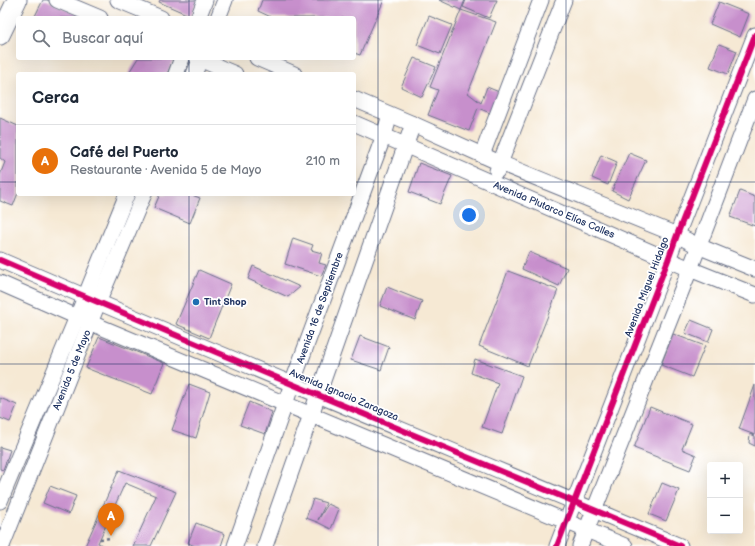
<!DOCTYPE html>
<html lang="es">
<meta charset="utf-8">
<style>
:root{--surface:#fff;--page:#f6f6f7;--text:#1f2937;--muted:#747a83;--line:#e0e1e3;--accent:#b45309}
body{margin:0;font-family:"Balsamiq Sans",sans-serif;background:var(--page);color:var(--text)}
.controls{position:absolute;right:12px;bottom:12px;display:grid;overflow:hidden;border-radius:4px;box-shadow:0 4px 16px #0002}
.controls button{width:36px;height:36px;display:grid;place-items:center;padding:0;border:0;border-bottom:1px solid var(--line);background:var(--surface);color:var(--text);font:20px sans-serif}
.you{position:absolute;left:469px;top:215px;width:14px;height:14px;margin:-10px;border:3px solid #fff;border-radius:50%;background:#1a73e8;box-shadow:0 0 0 6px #1a73e833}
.badge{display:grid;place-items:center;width:26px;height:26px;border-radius:50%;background:var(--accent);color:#fff;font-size:13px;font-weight:700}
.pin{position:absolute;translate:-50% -33px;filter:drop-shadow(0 1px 2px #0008)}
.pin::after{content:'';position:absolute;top:21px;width:14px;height:12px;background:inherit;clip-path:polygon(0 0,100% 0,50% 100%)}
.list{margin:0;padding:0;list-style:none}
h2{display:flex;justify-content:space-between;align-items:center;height:52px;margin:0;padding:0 16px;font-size:17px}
h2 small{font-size:13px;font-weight:400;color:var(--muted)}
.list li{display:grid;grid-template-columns:26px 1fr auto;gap:12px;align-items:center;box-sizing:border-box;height:72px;padding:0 16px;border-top:1px solid var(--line)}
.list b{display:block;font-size:15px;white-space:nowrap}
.list p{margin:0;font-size:13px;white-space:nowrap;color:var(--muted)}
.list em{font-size:13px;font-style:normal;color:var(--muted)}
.icon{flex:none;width:22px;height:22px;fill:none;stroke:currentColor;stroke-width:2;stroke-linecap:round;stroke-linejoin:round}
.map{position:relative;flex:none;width:755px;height:546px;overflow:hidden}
.search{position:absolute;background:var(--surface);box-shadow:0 4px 16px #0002;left:16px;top:16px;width:340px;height:44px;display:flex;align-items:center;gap:10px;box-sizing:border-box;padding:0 14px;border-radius:4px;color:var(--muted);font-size:15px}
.panel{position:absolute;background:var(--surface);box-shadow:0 4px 16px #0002;left:16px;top:72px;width:340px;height:124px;border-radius:4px}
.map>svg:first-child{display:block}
.building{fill:#c78fcc}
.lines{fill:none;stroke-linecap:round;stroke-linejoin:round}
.minor-casing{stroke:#687087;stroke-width:17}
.tertiary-casing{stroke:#687087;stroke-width:21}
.path{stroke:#687087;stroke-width:2.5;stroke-dasharray:3 3;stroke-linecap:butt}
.minor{stroke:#fff;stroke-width:15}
.tertiary{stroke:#fff;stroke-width:19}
.cycleway-casing{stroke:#fff;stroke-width:8}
.cycleway{stroke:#d6006c;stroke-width:6}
.grid{fill:none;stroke:#1b2f5e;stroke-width:1;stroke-opacity:0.55}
.poi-dot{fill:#1f6fb2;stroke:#fff;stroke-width:1.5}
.labels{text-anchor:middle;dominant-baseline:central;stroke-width:3.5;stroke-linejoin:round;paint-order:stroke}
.street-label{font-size:10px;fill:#1b2f5e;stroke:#fff}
.poi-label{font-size:10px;font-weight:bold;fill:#1b2f5e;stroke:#fff;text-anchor:start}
</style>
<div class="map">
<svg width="755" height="546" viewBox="0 0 755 546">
<rect width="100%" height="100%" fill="#fff"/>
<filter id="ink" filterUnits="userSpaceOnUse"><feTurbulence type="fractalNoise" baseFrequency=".025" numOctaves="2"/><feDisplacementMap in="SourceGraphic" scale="8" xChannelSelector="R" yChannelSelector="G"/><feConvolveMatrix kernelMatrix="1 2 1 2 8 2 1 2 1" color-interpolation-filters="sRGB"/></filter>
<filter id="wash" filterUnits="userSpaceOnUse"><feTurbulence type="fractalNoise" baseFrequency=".012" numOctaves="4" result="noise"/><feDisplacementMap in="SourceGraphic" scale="16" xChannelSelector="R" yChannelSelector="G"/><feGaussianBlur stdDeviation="0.9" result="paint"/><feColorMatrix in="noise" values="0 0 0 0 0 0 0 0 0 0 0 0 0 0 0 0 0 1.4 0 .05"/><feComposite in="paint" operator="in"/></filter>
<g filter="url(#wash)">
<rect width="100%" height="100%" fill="#f6e9d4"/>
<g id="blocks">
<!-- building -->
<g class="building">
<polygon points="43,0 47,0 84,18 34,18"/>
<polygon points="160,0 197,0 191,16 159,2"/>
<polygon points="262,0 384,0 360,55 354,53 354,18 273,18 258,11"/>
<polygon points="439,0 465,0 461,10"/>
<polygon points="466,0 497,0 489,18 463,7"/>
<polygon points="719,2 749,14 740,37 710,24"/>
<polygon points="461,10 496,22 468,93 481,103 487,87 499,92 490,113 478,108 469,131 428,115 438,90 430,87"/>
<polygon points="429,16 452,25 440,54 417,45"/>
<polygon points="719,44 737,51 728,74 710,67"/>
<polygon points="138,58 168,58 173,60 167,74 128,74"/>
<polygon points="414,58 436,67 422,97 401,87"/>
<polygon points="0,118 18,126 18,193 13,206 0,201 0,175 5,162 0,158"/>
<polygon points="629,153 646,160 628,199 612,191"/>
<polygon points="601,155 617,162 608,185 592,178"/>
<polygon points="419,163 452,176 440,204 409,192"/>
<polygon points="740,191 755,197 755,226 730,217"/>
<polygon points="160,194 189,194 200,198 190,223 154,208"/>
<polygon points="293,238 313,245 311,250 322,253 319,263 326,265 321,276 285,264"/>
<polygon points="529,252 567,268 559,286 522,269"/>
<polygon points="253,266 300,287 288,297 248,279"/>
<polygon points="199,270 231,284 209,338 176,324"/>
<polygon points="508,271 558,290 528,366 479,346"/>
<polygon points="387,287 422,301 415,320 380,306"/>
<polygon points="691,320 713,329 708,342 685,333"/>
<polygon points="673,334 705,346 692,377 661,365"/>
<polygon points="360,336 389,347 381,370 351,360"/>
<polygon points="99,337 164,363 152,394 86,368"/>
<polygon points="475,359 522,376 502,434 482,427 498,383 471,373"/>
<polygon points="189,384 210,392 196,438 172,430"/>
<polygon points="755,385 755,435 739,429"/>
<polygon points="0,398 17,405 10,422 0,418"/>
<polygon points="249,402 272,412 265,434 240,425"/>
<polygon points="650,407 692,424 682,449 696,455 690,470 634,448"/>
<polygon points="750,434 755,436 755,446 749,443"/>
<polygon points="0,447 10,450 3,470 0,469"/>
<polygon points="119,470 176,492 151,546 133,546 156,496 125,483 98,543 104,546 85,546"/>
<polygon points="662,483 679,490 666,521 649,514"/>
<polygon points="50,486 76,496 69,514 43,503"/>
<polygon points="313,499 326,503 318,520 328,504 339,509 331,529 317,522 306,518"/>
<polygon points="196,523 225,534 221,546 195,546 188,543"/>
</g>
</g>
</g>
<g filter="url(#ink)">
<use href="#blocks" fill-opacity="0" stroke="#687087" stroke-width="1"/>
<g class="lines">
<!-- minor casing -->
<g class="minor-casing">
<g id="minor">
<polyline points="57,0 100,18"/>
<polyline points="118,0 161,18"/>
<polyline points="198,18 205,0"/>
<polyline points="218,18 225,0"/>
<polyline points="197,58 235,74"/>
<polyline points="257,58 294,74"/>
<polyline points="176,74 182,58"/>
<polyline points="194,74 201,58"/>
<polyline points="354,99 413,124 500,163 677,235 698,246 755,269"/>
<polyline points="354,123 690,269 755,295"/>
<polyline points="482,155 541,0"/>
<polyline points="497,171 564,0"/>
<path d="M 0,260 C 226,358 454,451 680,546"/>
<polyline points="0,283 91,323 625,546"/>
<polyline points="0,501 77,317 127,194"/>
<polyline points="2,546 98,303 144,194"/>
<polyline points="235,546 292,384 384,135 390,115"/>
<polyline points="265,546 413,124"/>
<polyline points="557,546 668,260 677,235 755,35"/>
<polyline points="580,546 690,269 755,99"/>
</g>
</g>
<!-- tertiary casing -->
<g class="tertiary-casing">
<polyline id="tertiary" points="0,35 17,0"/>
</g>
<!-- path -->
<polyline class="path" points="100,539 112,538"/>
<!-- minor -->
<use href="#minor" class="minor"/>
<!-- tertiary -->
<use href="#tertiary" class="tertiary"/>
<!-- cycleway casing -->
<g class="cycleway-casing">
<g id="cycleway">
<path d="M 0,260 C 226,358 454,451 680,546"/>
<polyline points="557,546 668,260 677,235 755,35"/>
</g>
</g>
<!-- cycleway -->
<use href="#cycleway" class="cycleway"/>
</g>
</g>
<!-- grid -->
<path class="grid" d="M 189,0 L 189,18M 378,0 L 378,546M 566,0 L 566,546M 189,58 L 189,74M 0,182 L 18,182M 354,182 L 755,182M 189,194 L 189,546M 0,364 L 755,364"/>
<!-- markers -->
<circle class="poi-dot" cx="196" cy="302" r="4"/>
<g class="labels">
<!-- street labels -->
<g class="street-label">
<text transform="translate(554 210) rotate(23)">Avenida Plutarco Elías Calles</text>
<text transform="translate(647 287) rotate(-69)">Avenida Miguel Hidalgo</text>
<text transform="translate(320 308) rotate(-70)">Avenida 16 de Septiembre</text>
<text transform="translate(72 370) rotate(-68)">Avenida 5 de Mayo</text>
<text transform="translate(344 395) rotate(23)">Avenida Ignacio Zaragoza</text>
</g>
<!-- poi labels -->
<g class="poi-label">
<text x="204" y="302">Tint Shop</text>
</g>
</g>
</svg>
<div class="controls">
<button>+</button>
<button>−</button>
</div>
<div class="you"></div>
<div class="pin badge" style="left:111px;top:536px;background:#e8710a">A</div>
<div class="search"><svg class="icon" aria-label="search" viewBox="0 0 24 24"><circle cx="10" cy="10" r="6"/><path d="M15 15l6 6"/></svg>Buscar aquí</div>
<section class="panel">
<h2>Cerca<small></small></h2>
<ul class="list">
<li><span class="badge" style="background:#e8710a">A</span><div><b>Café del Puerto</b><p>Restaurante · Avenida 5 de Mayo</p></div><em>210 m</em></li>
</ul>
</section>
</div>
